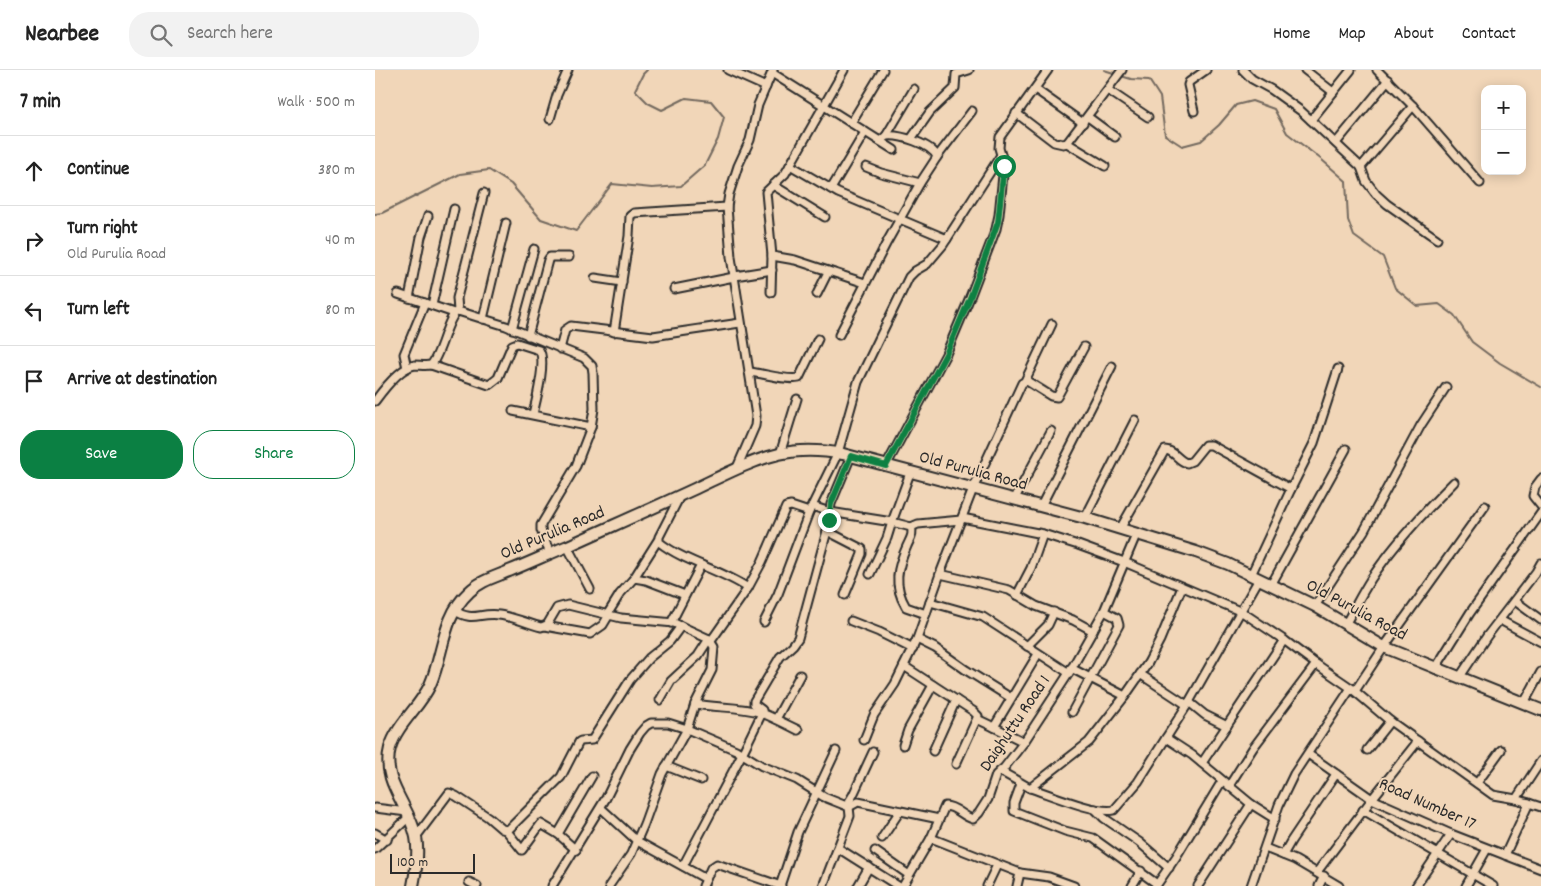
<!DOCTYPE html>
<meta charset="utf-8">
<style>
:root{--surface:#fff;--page:#f2f2f2;--text:#222;--muted:#767676;--line:#e0e0e0;--accent:#0b8043}
body{margin:0;font-family:Dekko,sans-serif;background:var(--page);color:var(--text)}
.controls{position:absolute;right:15px;top:15px;display:grid;overflow:hidden;border-radius:10px;box-shadow:0 2px 12px #0003}
.controls button{width:45px;height:45px;display:grid;place-items:center;padding:0;border:0;border-bottom:1px solid var(--line);background:var(--surface);color:var(--text);font:25px sans-serif}
.scale{position:absolute;left:15px;bottom:12px;width:85px;box-sizing:border-box;padding-left:5px;border:2px solid #2b2b2b;border-top:0;font-size:14px;line-height:18px;white-space:nowrap;color:#2b2b2b;-webkit-text-stroke:4px #f1d6b8;paint-order:stroke}
.stop{position:absolute;width:15px;height:15px;margin:-11px;border:4px solid #0b8043;border-radius:50%;background:#fff}
.stop.end{background:#0b8043;border-color:#fff;box-shadow:0 1px 5px #0008}
.list{margin:0;padding:0;list-style:none}
h2{display:flex;justify-content:space-between;align-items:center;height:65px;margin:0;padding:0 20px;font-size:21px}
h2 small{font-size:16px;font-weight:400;color:var(--muted)}
.list li{display:grid;grid-template-columns:32px 1fr auto;gap:15px;align-items:center;box-sizing:border-box;height:70px;padding:0 20px;border-top:1px solid var(--line)}
.list b{display:block;font-size:19px;white-space:nowrap}
.list p{margin:0;font-size:16px;white-space:nowrap;color:var(--muted)}
.list em{font-size:16px;font-style:normal;color:var(--muted)}
.actions{display:flex;gap:10px;padding:15px 20px}
.actions a{flex:1;padding:11px 0;border:1px solid var(--accent);border-radius:20px;text-align:center;font-size:18px;color:var(--accent)}
.actions .main{background:var(--accent);color:#fff}
.icon{flex:none;width:28px;height:28px;fill:none;stroke:currentColor;stroke-width:2;stroke-linecap:round;stroke-linejoin:round}
.map{position:relative;flex:none;width:1166px;height:816px;overflow:hidden}
header{display:flex;align-items:center;gap:30px;box-sizing:border-box;height:70px;padding:0 25px;background:var(--surface);border-bottom:1px solid var(--line)}
header strong{font-size:24px}
nav{display:flex;gap:28px;margin-inline-start:auto;font-size:18px}
.search{width:350px;height:45px;background:var(--page);display:flex;align-items:center;gap:12px;box-sizing:border-box;padding:0 18px;border-radius:20px;color:var(--muted);font-size:19px}
main{display:flex}
aside{flex:1;background:var(--surface)}
.map>svg:first-child{display:block}
.lines{fill:none;stroke-linecap:round;stroke-linejoin:round}
.stream{stroke:#73695e;stroke-width:2}
.street-casing{stroke:#2b2b2b;stroke-width:11}
.secondary-casing{stroke:#2b2b2b;stroke-width:14}
.street{stroke:#f1d6b8;stroke-width:7}
.secondary{stroke:#f1d6b8;stroke-width:10}
.route{stroke:#0b8043;stroke-width:6}
.labels{text-anchor:middle;dominant-baseline:central;stroke-width:4;stroke-linejoin:round;paint-order:stroke}
.street-label{font-size:18px;fill:#2b2b2b;stroke:#f1d6b8}
</style>
<header>
<strong>Nearbee</strong>
<div class="search"><svg class="icon" aria-label="search" viewBox="0 0 24 24"><circle cx="10" cy="10" r="6"/><path d="M15 15l6 6"/></svg>Search here</div>
<nav><a>Home</a><a>Map</a><a>About</a><a>Contact</a></nav>
</header>
<main>
<aside>
<h2>7 min<small>Walk · 500 m</small></h2>
<ul class="list">
<li><svg class="icon" aria-label="ahead" viewBox="0 0 24 24"><path d="M12 20V5M6 11l6-6 6 6"/></svg><div><b>Continue</b></div><em>380 m</em></li>
<li><svg class="icon" aria-label="right" viewBox="0 0 24 24"><path d="M7 20v-9h11M14 6l5 5-5 5"/></svg><div><b>Turn right</b><p>Old Purulia Road</p></div><em>40 m</em></li>
<li><svg class="icon" aria-label="left" viewBox="0 0 24 24"><path d="M17 20v-9H6M10 6l-5 5 5 5"/></svg><div><b>Turn left</b></div><em>80 m</em></li>
<li><svg class="icon" aria-label="arrive" viewBox="0 0 24 24"><path d="M6 21V4h12l-3 4 3 4H6"/></svg><div><b>Arrive at destination</b></div></li>
</ul>
<div class="actions"><a class="main">Save</a><a>Share</a></div>
</aside>
<div class="map">
<svg width="1166" height="816" viewBox="0 0 1166 816">
<rect width="100%" height="100%" fill="#f1d6b8"/>
<filter id="ink" filterUnits="userSpaceOnUse"><feTurbulence type="fractalNoise" baseFrequency=".02" numOctaves="2"/><feDisplacementMap in="SourceGraphic" scale="10" xChannelSelector="R" yChannelSelector="G"/><feConvolveMatrix kernelMatrix="1 2 1 2 8 2 1 2 1" color-interpolation-filters="sRGB"/></filter>
<g filter="url(#ink)">
<g class="lines">
<!-- stream -->
<g class="stream">
<polyline points="729,0 742,4"/>
<polyline points="746,6 756,9 774,10 785,27 790,65 807,76 826,71 844,55 861,35 877,31 899,39 912,63 947,90 971,111 973,150 979,166 1008,187 1020,218 1042,236 1064,234 1079,245 1097,272 1125,293 1166,317"/>
<polyline points="0,144 7,143 85,104 114,100 136,114 166,149 201,161 237,114 277,118 306,116 330,95 343,69 349,47 336,31 311,28 287,40 273,33 260,20 268,4 272,0"/>
</g>
<!-- street casing -->
<g class="street-casing">
<g id="street">
<polyline points="353,0 391,17"/>
<polyline points="868,0 877,9 897,20 926,41 986,97 991,111 1001,124 1012,134 1062,169"/>
<polyline points="930,0 958,22"/>
<polyline points="1002,0 1038,36 1105,113"/>
<polyline points="397,3 519,80"/>
<polyline points="660,19 708,53"/>
<polyline points="733,20 773,47"/>
<polyline points="819,41 813,15 814,12 831,0"/>
<polyline points="641,43 679,72 688,74 692,73 747,0"/>
<polyline points="713,47 740,67"/>
<polyline points="175,49 182,25 193,0"/>
<polyline points="936,50 976,0"/>
<polyline points="476,53 508,0"/>
<polyline points="511,66 539,19"/>
<polyline points="536,69 555,42 580,18 581,4 594,0"/>
<polyline points="692,73 730,96"/>
<polyline points="961,73 1013,10"/>
<polyline points="562,87 597,41"/>
<polyline points="415,95 463,123 572,169"/>
<polyline points="491,97 506,103 545,113"/>
<polyline points="986,97 1038,36"/>
<polyline points="398,115 450,147"/>
<polyline points="456,119 490,62"/>
<polyline points="397,186 420,190 490,213"/>
<polyline points="220,208 247,212"/>
<polyline points="299,219 359,207 360,206 397,200"/>
<polyline points="396,222 397,186 391,122 410,104 469,0"/>
<polyline points="23,224 79,243"/>
<polyline points="442,224 453,202"/>
<polyline points="34,228 46,167 53,146"/>
<polyline points="57,235 79,139"/>
<polyline points="83,241 82,228 109,123"/>
<polyline points="108,249 131,153"/>
<polyline points="137,259 159,179"/>
<polyline points="239,262 254,166 255,146 259,143 352,137"/>
<path d="M 464,265 L 512,172 L 545,113 L 562,87 C 557,74 524,64 511,66 L 505,71"/>
<polyline points="153,266 173,190 175,187 194,187"/>
<polyline points="185,279 190,260 196,256 278,266 365,253"/>
<path d="M 56,295 L 114,315 L 123,308 L 137,275 L 142,273 L 164,280 C 172,290 161,331 158,344"/>
<polyline points="32,298 29,284 50,233"/>
<path d="M 374,302 C 388,303 411,311 424,308 L 443,269"/>
<polyline points="650,311 677,254"/>
<path d="M 0,331 C 8,320 26,297 40,295 C 45,295 50,296 56,295 C 67,283 72,246 83,241 L 131,256 L 209,288 L 217,296 L 218,303 L 219,339 L 216,357 L 201,396 L 166,455 L 166,460 L 175,484"/>
<polyline points="138,341 216,357"/>
<polyline points="405,384 422,329"/>
<polyline points="511,396 571,284 595,227 621,159 624,145 629,95 624,78 625,67 673,0"/>
<polyline points="361,400 380,356 381,346 356,187 352,137 354,124 363,96 375,70 383,35 398,0"/>
<polyline points="1166,409 1160,417 1158,426 1166,436"/>
<path d="M 305,426 L 284,467 L 284,472 C 311,493 345,499 373,518"/>
<polyline points="639,430 676,361"/>
<polyline points="437,436 455,442 517,452 535,403"/>
<polyline points="666,436 737,296"/>
<polyline points="710,448 760,350"/>
<polyline points="536,457 543,454 586,450 587,448 668,464 703,475 749,492 867,542 909,570 941,594 976,618 1015,651 1118,725 1141,729 1166,737"/>
<path d="M 745,459 L 790,380 C 799,380 803,391 812,393 L 817,391 L 830,375 L 836,375 L 916,419"/>
<polyline points="452,461 487,479 487,484 470,525"/>
<polyline points="192,476 215,519"/>
<path d="M 495,504 L 512,468 L 517,452 L 536,457 C 539,464 535,469 532,476 C 522,498 518,515 531,537 L 551,544"/>
<polyline points="565,504 634,520 661,536 698,550 718,561"/>
<polyline points="876,505 916,419 939,373 963,299"/>
<polyline points="259,508 283,470"/>
<polyline points="896,515 971,379"/>
<polyline points="642,525 656,498 668,464"/>
<polyline points="1140,531 1166,550"/>
<polyline points="555,532 608,547 694,603"/>
<polyline points="940,536 989,461 1046,355 1071,317"/>
<path d="M 79,540 C 98,553 104,542 124,545 C 138,547 152,553 166,557 L 172,555 L 182,538 L 193,535 L 246,548 L 299,553 L 334,569 L 339,577 L 337,600 L 320,634 L 312,659 L 287,704 L 269,754 L 256,784 L 234,816"/>
<polyline points="232,545 245,524 259,508 271,510 310,525"/>
<polyline points="1125,550 1166,572"/>
<polyline points="476,551 504,562 538,579"/>
<polyline points="389,552 403,524 434,442 463,383 483,312 534,207 540,201 552,194 568,175 626,85"/>
<polyline points="296,553 326,495"/>
<path d="M 971,553 C 979,539 987,523 996,509 C 1019,474 1049,442 1079,412"/>
<polyline points="170,556 215,564 228,555 234,545"/>
<polyline points="542,569 560,578 591,600 636,628"/>
<polyline points="336,571 373,518 387,492 411,437 416,436 434,442"/>
<polyline points="652,576 673,555 679,542"/>
<polyline points="529,596 598,641 603,646 581,694"/>
<polyline points="696,598 750,626"/>
<polyline points="1060,599 1095,543 1166,443"/>
<polyline points="765,604 812,635"/>
<polyline points="1084,608 1112,566 1161,502 1166,493"/>
<polyline points="980,621 1009,577 1110,436"/>
<polyline points="285,630 296,611 323,586 334,569"/>
<polyline points="814,632 830,645 852,656"/>
<polyline points="1149,633 1166,602"/>
<path d="M 320,634 C 342,638 365,636 387,643 C 399,648 411,654 423,660"/>
<polyline points="697,642 744,555 742,548 729,541"/>
<polyline points="401,649 425,605"/>
<polyline points="602,649 619,657"/>
<polyline points="489,670 499,645 520,614 542,569 565,504 598,419 647,313 652,311 676,326 682,327 709,277"/>
<polyline points="649,672 619,657 663,584"/>
<polyline points="528,675 533,660 558,615"/>
<polyline points="992,680 1015,651"/>
<polyline points="558,681 581,630"/>
<polyline points="933,684 997,729 1076,764 1166,799"/>
<polyline points="827,693 909,570"/>
<polyline points="291,696 326,710"/>
<polyline points="625,701 655,718 714,672 750,626 773,593 785,570 807,517"/>
<polyline points="1102,713 1126,680"/>
<polyline points="646,714 639,733 639,741 690,761 718,768 782,814"/>
<polyline points="854,716 878,678 941,594"/>
<path d="M 655,718 C 674,724 721,744 739,740 L 763,712 L 791,668"/>
<polyline points="1141,729 1166,691"/>
<polyline points="876,734 900,749"/>
<polyline points="472,735 478,725 498,682"/>
<polyline points="474,737 483,732 564,749"/>
<polyline points="0,738 32,742"/>
<polyline points="226,738 262,771 331,809"/>
<polyline points="720,739 729,748 764,772 794,798"/>
<polyline points="988,740 1118,816"/>
<polyline points="131,760 147,780 166,754 183,764 217,706"/>
<polyline points="0,763 12,770"/>
<polyline points="183,764 201,780"/>
<polyline points="41,767 74,723 81,726 113,747 127,759 131,760 134,759 186,707 204,672 206,671 217,670 255,610 274,588 295,571 306,556"/>
<polyline points="507,768 525,741"/>
<polyline points="556,768 645,803 642,816"/>
<polyline points="463,778 523,816"/>
<polyline points="890,778 920,790 964,816"/>
<polyline points="0,779 34,747"/>
<polyline points="500,781 534,805"/>
<polyline points="908,785 916,771 961,704"/>
<polyline points="1130,785 1154,733"/>
<polyline points="308,796 367,684 387,643 387,640 379,634 379,631 405,587 418,575 423,568 452,461 456,434 476,386"/>
<polyline points="942,802 997,729 1043,671"/>
<polyline points="645,803 674,807 699,816"/>
<polyline points="94,812 102,816"/>
<polyline points="177,816 231,728 255,679 265,663 271,656 276,653 293,653 312,659 361,680 387,696 422,710 449,727 474,737 475,746 448,816"/>
<polyline points="328,816 336,798 342,794 406,816"/>
<polyline points="405,816 423,762 461,681"/>
<polyline points="483,816 494,797"/>
<path d="M 528,816 L 556,768 L 570,736 C 581,736 588,747 598,749 L 604,743 L 613,729 L 621,705 L 629,698 L 649,672 L 694,603 L 729,541 L 761,465"/>
<polyline points="612,816 622,795"/>
<polyline points="757,816 766,801"/>
<polyline points="781,816 801,787 847,711"/>
<polyline points="823,816 876,734 817,685 791,668 814,632 884,509"/>
<polyline points="876,816 904,735 919,704 976,618"/>
<polyline points="944,816 949,806"/>
<polyline points="1041,816 1076,764"/>
<polyline points="1091,816 1112,779"/>
</g>
</g>
<!-- secondary casing -->
<g class="secondary-casing">
<path id="secondary" d="M 38,816 C 41,800 44,783 41,767 C 35,736 6,712 15,678 C 22,654 45,637 55,615 C 69,583 67,547 94,522 C 105,511 120,507 134,501 C 154,493 173,484 193,476 C 235,457 276,439 317,420 C 345,407 374,391 404,384 C 426,379 446,380 468,384 L 710,448 L 821,482 L 853,494 L 940,536 L 1009,577 L 1166,640"/>
</g>
<!-- street -->
<use href="#street" class="street"/>
<!-- secondary -->
<use href="#secondary" class="secondary"/>
</g>
</g>
<g class="lines" filter="url(#ink)">
<!-- route -->
<polyline class="route" points="454,450 456,434 476,386 511,396 571,284 595,228 623,152 629,96"/>
</g>
<g class="labels">
<!-- street labels -->
<g class="street-label">
<text transform="translate(598 402) rotate(15)">Old Purulia Road</text>
<text transform="translate(178 464) rotate(-23)">Old Purulia Road</text>
<text transform="translate(981 541) rotate(28)">Old Purulia Road</text>
<text transform="translate(641 654) rotate(-56)">Daighuttu Road 1</text>
<text transform="translate(1052 735) rotate(24)">Road Number 17</text>
</g>
</g>
</svg>
<div class="controls">
<button>+</button>
<button>−</button>
</div>
<div class="scale">100 m</div>
<div class="stop" style="left:629px;top:96px"></div>
<div class="stop end" style="left:454px;top:450px"></div>
</div>
</main>
